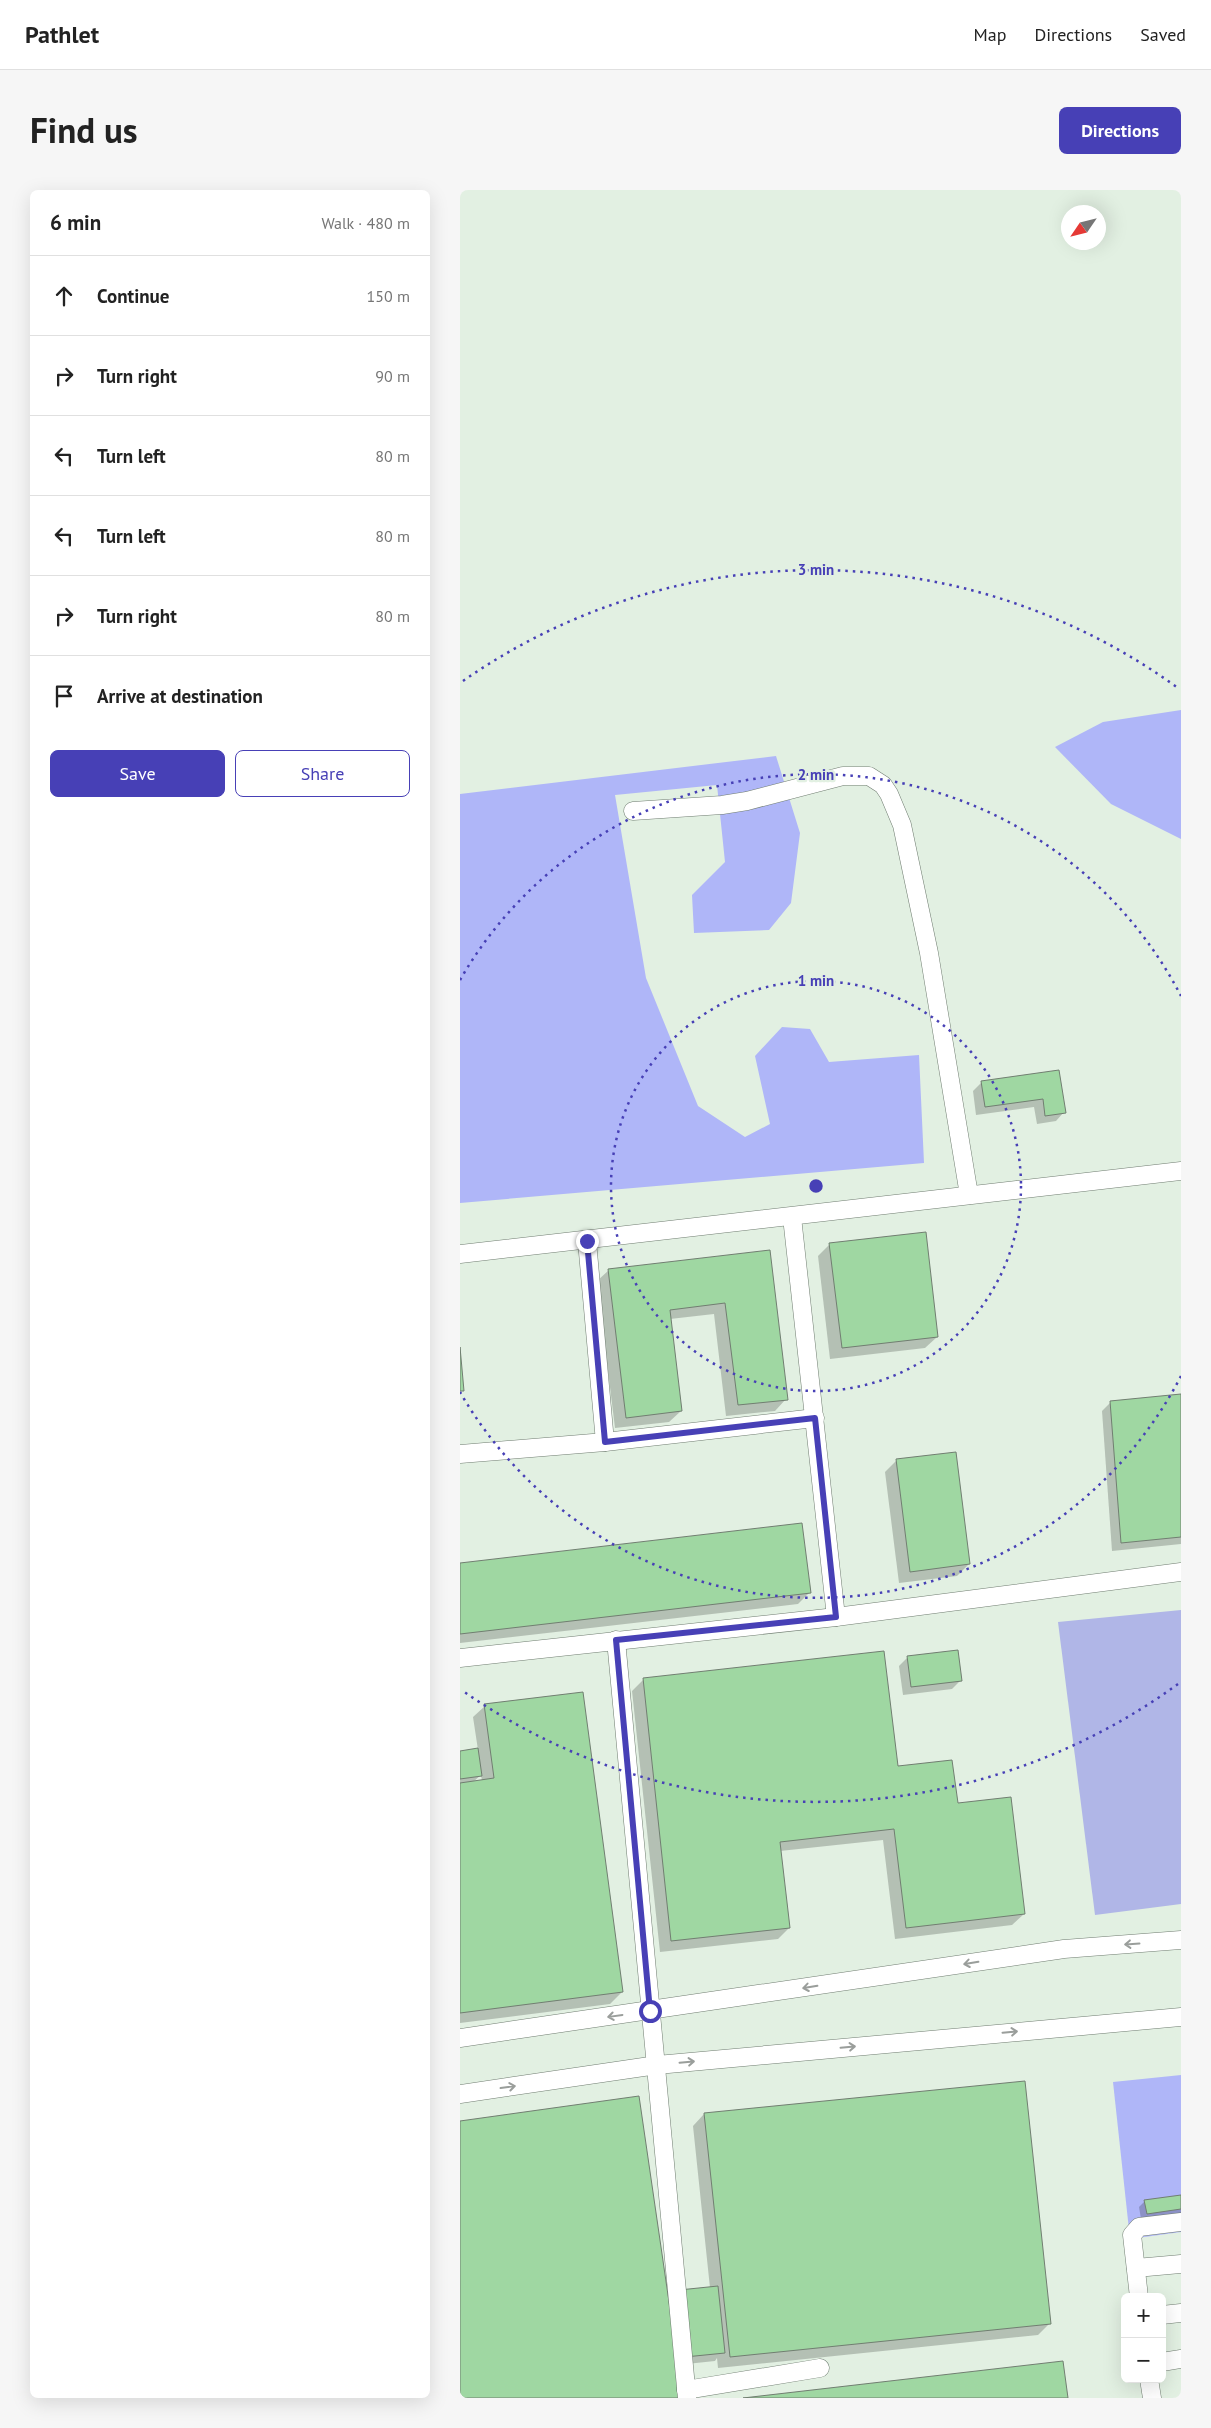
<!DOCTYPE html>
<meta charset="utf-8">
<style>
:root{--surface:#fff;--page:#f6f6f6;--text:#222;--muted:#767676;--line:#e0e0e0;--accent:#4740b6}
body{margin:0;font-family:"PT Sans",sans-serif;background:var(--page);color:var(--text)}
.controls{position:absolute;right:15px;bottom:15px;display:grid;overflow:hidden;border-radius:8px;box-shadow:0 5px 20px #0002}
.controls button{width:45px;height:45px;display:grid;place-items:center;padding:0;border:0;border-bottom:1px solid var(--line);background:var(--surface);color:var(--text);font:25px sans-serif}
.compass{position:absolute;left:601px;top:15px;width:45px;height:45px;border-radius:50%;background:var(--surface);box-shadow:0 5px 20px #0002;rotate:235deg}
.stop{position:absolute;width:15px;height:15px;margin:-11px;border:4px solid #4740b6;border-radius:50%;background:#fff}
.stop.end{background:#4740b6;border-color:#fff;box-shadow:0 1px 5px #0008}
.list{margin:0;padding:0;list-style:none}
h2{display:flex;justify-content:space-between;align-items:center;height:65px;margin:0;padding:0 20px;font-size:21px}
h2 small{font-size:16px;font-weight:400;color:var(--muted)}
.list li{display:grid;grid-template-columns:32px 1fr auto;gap:15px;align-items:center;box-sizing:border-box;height:80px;padding:0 20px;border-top:1px solid var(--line)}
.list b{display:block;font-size:19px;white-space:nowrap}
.list em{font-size:16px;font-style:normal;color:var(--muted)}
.actions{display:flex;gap:10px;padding:15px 20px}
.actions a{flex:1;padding:11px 0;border:1px solid var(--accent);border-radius:8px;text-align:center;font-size:18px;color:var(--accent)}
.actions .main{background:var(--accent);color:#fff}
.icon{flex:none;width:28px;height:28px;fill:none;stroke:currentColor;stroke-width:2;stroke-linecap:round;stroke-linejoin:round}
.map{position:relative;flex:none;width:721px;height:2208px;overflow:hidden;border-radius:8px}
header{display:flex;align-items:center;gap:30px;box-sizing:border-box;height:70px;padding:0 25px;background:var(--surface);border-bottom:1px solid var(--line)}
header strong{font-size:24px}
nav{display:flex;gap:28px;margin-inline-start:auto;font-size:18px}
.intro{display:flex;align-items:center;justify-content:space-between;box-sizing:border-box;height:120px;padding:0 30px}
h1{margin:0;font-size:35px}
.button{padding:12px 22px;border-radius:8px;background:var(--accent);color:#fff;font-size:18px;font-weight:700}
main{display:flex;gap:30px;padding:0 30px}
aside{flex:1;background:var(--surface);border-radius:8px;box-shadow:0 5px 20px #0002}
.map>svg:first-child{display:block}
.green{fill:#b0b6e7}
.forest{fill:#afb6f8}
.shadow{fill:#0003;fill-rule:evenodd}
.building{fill:#9fd7a2;stroke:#717e71}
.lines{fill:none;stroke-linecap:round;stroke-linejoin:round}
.minor-casing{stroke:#707d71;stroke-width:19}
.minor{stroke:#fff;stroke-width:18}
.oneway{stroke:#9a9e9b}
.route{stroke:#4740b6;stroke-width:6}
.ring{fill:none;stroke:#4740b6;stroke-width:2.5;stroke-dasharray:2.5 5}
.centre{fill:#4740b6;stroke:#e2f0e2;stroke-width:2.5}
.ring-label{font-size:15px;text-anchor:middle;font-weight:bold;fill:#4740b6;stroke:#e2f0e2;stroke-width:4.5;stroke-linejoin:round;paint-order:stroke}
</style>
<header>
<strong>Pathlet</strong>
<nav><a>Map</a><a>Directions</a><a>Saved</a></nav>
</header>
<div class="intro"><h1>Find us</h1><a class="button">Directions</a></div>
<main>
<aside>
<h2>6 min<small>Walk · 480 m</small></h2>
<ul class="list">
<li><svg class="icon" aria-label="ahead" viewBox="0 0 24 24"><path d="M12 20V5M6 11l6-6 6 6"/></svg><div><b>Continue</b></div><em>150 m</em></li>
<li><svg class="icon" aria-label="right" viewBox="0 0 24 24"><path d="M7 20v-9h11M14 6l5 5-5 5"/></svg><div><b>Turn right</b></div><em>90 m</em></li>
<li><svg class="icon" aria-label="left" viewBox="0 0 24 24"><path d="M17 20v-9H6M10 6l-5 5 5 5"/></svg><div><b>Turn left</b></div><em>80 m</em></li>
<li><svg class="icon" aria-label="left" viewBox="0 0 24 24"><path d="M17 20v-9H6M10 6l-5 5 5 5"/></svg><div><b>Turn left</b></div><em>80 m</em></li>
<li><svg class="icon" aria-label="right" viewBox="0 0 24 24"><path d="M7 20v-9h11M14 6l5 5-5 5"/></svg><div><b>Turn right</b></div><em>80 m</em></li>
<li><svg class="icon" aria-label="arrive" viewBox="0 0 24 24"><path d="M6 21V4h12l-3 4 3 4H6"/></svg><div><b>Arrive at destination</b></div></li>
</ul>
<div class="actions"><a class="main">Save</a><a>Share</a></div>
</aside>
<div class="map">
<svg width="721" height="2208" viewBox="0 0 721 2208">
<rect width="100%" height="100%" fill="#e2f0e2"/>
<!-- green -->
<polygon class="green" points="721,1420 721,1714 635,1725 598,1432"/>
<!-- forest -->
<g class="forest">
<polygon points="721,520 721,649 651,614 595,557 643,532"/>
<polygon points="316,566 340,643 331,713 309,740 234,743 232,705 265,672 257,595 155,605 186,788 238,916 285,947 310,934 295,866 322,837 350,839 369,872 459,865 464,973 0,1013 0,604"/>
<polygon points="721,1885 721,2042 670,2049 653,1892"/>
</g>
<!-- shadow -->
<g class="shadow">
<polygon points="598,882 604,922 596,931 577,934 574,917 516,925 513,901 521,893"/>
<polygon points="370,1054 477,1147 465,1158 370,1169 358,1066"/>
<polygon points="309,1062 326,1209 315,1221 266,1226 254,1124 210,1129 221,1221 209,1232 155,1238 137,1091 149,1080"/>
<polygon points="721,1205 721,1354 652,1361 642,1221 651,1212"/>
<polygon points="437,1270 509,1374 497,1386 439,1393 425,1282"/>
<polygon points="0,1374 349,1403 338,1414 0,1453"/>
<polygon points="448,1467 500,1491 492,1499 443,1505 439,1476"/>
<polygon points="184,1489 436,1578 497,1615 564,1724 552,1735 435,1749 423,1650 320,1661 329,1738 318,1749 200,1762 172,1501"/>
<path d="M 25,1516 L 162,1802 L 150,1814 L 0,1833 L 0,1562 L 18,1560 L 13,1527 ZM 21,1585 L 22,1591 L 13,1592 Z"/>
<polygon points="244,1924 589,2134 578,2145 258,2178 257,2168 255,2171 217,2175 0,2208 0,1932 210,2129 250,2098 233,1936"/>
<polygon points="721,2006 721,2023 681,2029 679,2017 685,2011"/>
</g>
<!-- building -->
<g class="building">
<polygon points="599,880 606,923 585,926 583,909 525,917 521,891"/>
<polygon points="466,1042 478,1147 382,1158 369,1053"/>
<polygon points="310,1060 328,1210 278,1215 265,1113 210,1120 222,1221 166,1228 148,1079"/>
<polygon points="0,1157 4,1201 0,1201"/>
<polygon points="721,1204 721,1347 661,1353 650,1211"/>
<polygon points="496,1262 510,1374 450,1382 436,1269"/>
<polygon points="342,1333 351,1403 0,1444 0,1373"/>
<polygon points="498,1460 502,1491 451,1497 447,1466"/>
<polygon points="424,1461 438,1576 492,1570 498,1613 551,1607 565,1724 446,1738 434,1639 320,1652 330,1738 211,1751 183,1488"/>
<polygon points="123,1502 163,1802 0,1823 0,1593 34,1588 24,1514"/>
<polygon points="18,1558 22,1586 0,1589 0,1561"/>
<polygon points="565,1891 591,2134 270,2167 244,1923"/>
<polygon points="179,1906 223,2208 0,2208 0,1931"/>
<polygon points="721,2005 721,2019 687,2024 684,2010"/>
<polygon points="258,2096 265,2163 225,2167 219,2100"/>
<polygon points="603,2171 608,2208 283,2208"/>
</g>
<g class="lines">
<!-- minor casing -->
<g class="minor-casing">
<g id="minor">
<polyline points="173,621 262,615 287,611 383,586 409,586 423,595 429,604 442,635 469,763 509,1005"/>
<polyline points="332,1027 376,1427"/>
<polyline points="127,1051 145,1252"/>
<polyline points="0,1064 721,981"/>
<polyline points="0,1264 145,1252 355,1228"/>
<polyline points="156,1450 227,2208"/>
<polyline points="0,1468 376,1427 721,1382"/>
<polyline points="0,1848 604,1759 721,1750"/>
<polyline points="0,1904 197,1875 721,1827"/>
<polyline points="676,2078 721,2074"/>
<polyline points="679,2107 672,2045 679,2037 721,2032"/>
<polyline points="702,2125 721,2123"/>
<polyline points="702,2172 721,2169"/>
<polyline points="689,2189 692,2208"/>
<polyline points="226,2200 360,2178"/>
</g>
</g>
<!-- minor -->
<use href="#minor" class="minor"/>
</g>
<!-- one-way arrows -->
<defs><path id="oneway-shaft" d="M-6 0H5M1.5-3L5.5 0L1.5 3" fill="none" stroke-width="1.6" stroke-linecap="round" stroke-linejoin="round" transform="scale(1.25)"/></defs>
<g class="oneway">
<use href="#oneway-shaft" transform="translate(672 1754) rotate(176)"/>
<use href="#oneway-shaft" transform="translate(511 1773) rotate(171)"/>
<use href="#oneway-shaft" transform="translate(350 1797) rotate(171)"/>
<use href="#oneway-shaft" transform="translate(155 1826) rotate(172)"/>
<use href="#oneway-shaft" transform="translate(550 1842) rotate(-5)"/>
<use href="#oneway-shaft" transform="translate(388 1857) rotate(-5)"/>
<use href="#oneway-shaft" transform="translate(227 1872) rotate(-5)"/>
<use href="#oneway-shaft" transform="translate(48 1897) rotate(-8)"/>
</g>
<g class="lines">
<!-- route -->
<polyline class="route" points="127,1051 145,1252 355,1228 376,1427 156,1450 190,1821"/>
</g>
<!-- distance rings -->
<g class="ring">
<circle cx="356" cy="996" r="205"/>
<path d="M721 1186A411 411 0 0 1 0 1202M0 790A411 411 0 0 1 721 806"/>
<path d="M718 1494A616 616 0 0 1 3 1501M3 491A616 616 0 0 1 718 498"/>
</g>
<circle cx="356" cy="996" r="8" class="centre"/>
<g class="ring-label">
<text x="356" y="385">3 min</text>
<text x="356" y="590">2 min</text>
<text x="356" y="796">1 min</text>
</g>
</svg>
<div class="controls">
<button>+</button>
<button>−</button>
</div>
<svg class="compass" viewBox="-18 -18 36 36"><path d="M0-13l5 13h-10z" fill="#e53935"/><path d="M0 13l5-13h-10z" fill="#767676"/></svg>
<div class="stop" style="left:190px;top:1821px"></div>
<div class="stop end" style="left:127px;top:1051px"></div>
</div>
</main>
